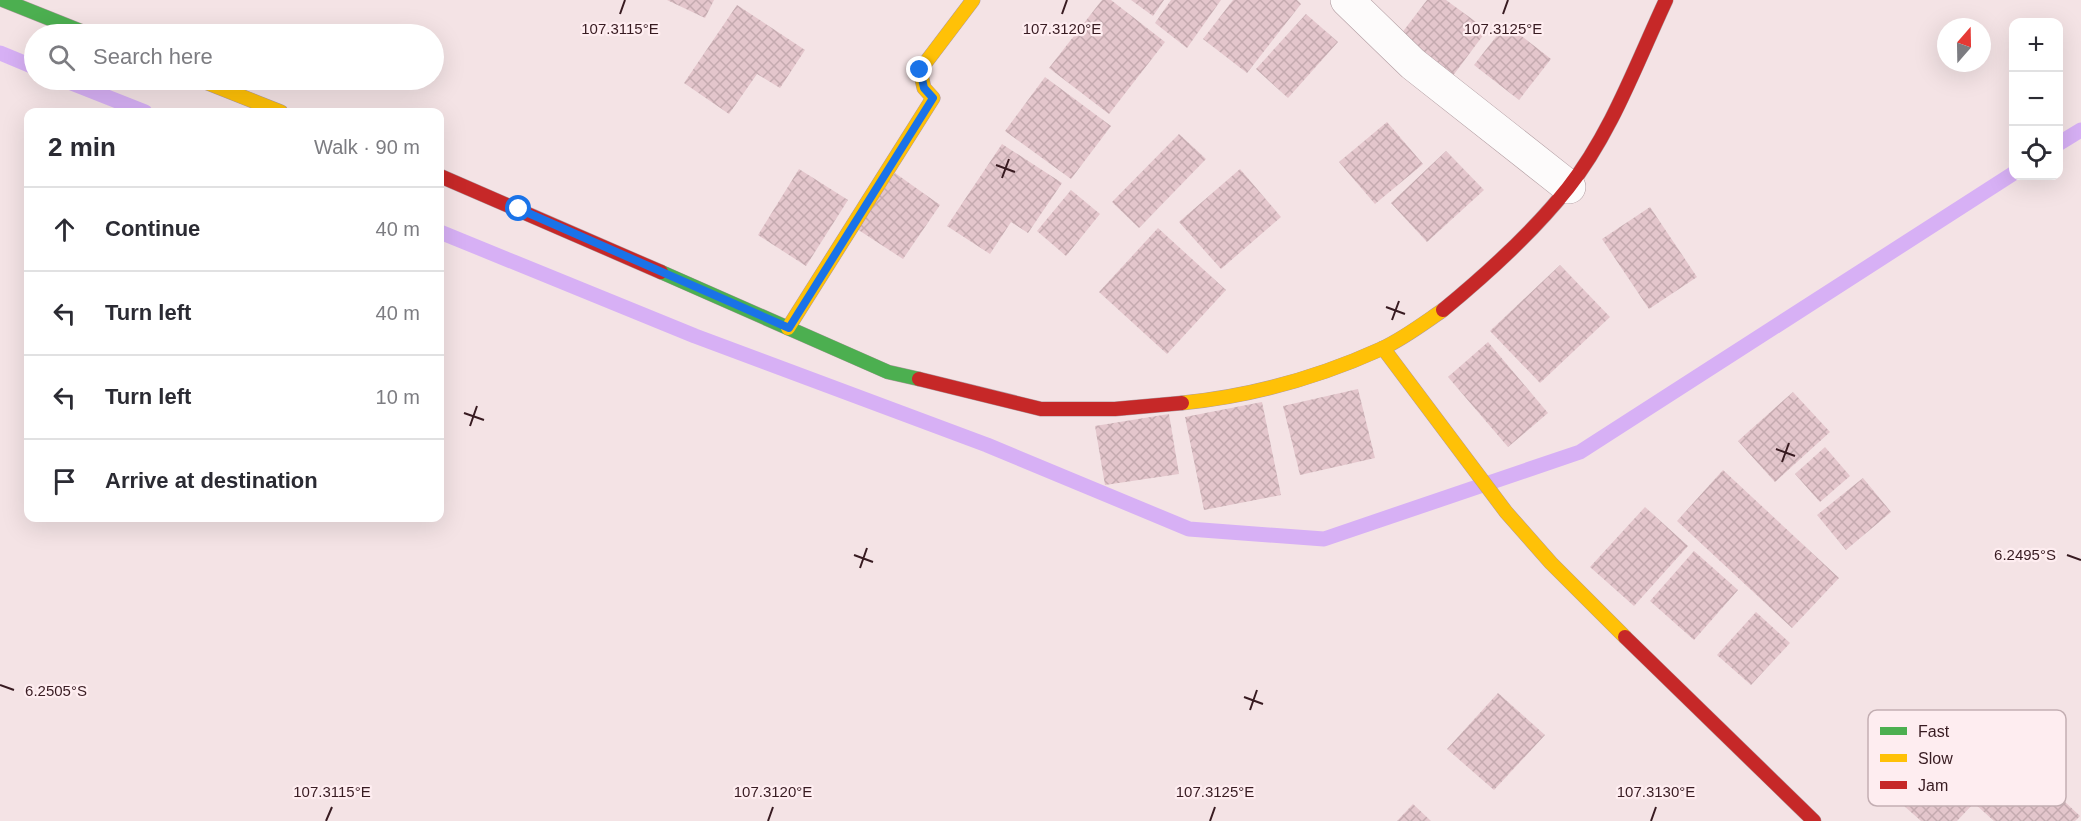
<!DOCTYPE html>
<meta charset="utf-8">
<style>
:root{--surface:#fff;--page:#f7f7f7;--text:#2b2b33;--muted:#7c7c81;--line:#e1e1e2}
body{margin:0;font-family:Helvetica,sans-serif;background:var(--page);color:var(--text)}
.controls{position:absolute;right:18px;top:18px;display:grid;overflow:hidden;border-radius:12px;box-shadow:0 6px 24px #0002}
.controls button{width:54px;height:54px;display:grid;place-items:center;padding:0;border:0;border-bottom:2px solid var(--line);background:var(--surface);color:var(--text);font:30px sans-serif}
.compass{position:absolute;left:1937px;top:18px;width:54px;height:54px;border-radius:50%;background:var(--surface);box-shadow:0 6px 24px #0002;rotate:20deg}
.stop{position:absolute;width:18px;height:18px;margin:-14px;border:4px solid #1a73e8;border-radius:50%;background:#fff}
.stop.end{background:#1a73e8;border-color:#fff;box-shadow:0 2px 6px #0008}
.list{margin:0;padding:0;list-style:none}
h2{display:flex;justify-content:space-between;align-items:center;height:78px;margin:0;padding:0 24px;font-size:26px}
h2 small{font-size:20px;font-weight:400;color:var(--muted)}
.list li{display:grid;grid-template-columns:39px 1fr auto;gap:18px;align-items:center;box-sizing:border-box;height:84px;padding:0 24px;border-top:2px solid var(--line)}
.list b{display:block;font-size:22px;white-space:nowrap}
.list em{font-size:20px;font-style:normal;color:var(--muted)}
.icon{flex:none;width:33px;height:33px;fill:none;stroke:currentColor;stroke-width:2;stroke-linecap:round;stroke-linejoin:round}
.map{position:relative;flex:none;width:2081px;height:821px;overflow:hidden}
.search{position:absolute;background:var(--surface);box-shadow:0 6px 24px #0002;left:24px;top:24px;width:420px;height:66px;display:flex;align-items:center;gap:15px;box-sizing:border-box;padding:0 21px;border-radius:33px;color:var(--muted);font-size:22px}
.panel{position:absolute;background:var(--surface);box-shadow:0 6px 24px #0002;left:24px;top:108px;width:420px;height:414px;border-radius:12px}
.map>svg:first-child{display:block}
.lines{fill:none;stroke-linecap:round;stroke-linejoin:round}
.stream{stroke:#d7b0f5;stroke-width:15}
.building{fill:url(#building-cross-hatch)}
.street-casing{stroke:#af9a9f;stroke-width:34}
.fast-casing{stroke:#af9a9f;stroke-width:15}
.slow-casing{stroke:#af9a9f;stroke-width:15}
.jam-casing{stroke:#af9a9f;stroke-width:15}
.street{stroke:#fdfbfb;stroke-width:33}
.fast{stroke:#4caf50;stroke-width:14}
.slow{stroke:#ffc107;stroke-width:14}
.jam{stroke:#c62828;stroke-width:14}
.route{stroke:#1a73e8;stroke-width:8}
.ticks{fill:none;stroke:#381b21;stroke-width:2}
.key{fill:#feedf0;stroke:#c3aeb2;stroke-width:1.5}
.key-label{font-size:16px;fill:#381b21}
.ticks-label{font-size:15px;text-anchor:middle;fill:#381b21;stroke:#feedf0;stroke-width:4.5;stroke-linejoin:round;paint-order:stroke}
</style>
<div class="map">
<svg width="2081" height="821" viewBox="0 0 2081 821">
<defs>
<pattern id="building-cross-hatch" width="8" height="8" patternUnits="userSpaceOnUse" patternTransform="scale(1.5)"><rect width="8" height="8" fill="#e4c6cc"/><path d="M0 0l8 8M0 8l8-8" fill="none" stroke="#c4aaaf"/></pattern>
</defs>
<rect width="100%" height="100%" fill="#f4e3e5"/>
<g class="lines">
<!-- stream -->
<g class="stream">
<polyline points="0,53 34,67"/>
<polyline points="64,80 145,112"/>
<polyline points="2058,144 2081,130"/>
<polyline points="440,232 695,336 987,445 1189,529 1324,539 1580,452 2014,173"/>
</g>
</g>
<!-- building -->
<g class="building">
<polygon points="667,0 714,0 705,18"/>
<polygon points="1102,0 1111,0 1165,42 1109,114 1049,68"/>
<polygon points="1131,0 1164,0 1153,16"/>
<polygon points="1171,0 1221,0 1187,48 1155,23"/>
<polygon points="1233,0 1297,0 1301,4 1247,73 1203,39"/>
<polygon points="1427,0 1446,0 1487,30 1449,81 1395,42"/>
<polygon points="737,5 805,50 780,88 757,74 729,114 684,83"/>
<polygon points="1306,14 1338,42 1288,98 1256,69"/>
<polygon points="1506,24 1551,59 1519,100 1474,65"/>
<polygon points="1045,77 1111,126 1071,179 1005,131"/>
<polygon points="1387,122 1423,164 1375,204 1339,162"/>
<polygon points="1179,134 1206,159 1139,228 1112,202"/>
<polygon points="1002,144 1062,183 1028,233 1011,222 990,254 947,226"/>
<polygon points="1446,151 1484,190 1427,242 1391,203"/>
<polygon points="799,169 848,200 806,266 758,235"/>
<polygon points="1240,169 1281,217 1221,269 1179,222"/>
<polygon points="895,173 940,205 903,259 857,229"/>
<polygon points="1071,190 1100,214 1066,256 1037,231"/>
<polygon points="1650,207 1697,277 1649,309 1602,239"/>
<polygon points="1158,228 1226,290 1167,354 1099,292"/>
<polygon points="1560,265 1610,317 1540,383 1490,331"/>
<polygon points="1488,342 1548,413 1508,447 1448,377"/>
<polygon points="1358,389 1375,458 1300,475 1283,406"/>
<polygon points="1793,392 1830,432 1775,482 1738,441"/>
<polygon points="1262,402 1281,495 1204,510 1185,417"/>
<polygon points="1169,414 1179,474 1105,485 1095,426"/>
<polygon points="1825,447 1850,476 1820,502 1795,474"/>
<polygon points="1723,470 1839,578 1792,628 1677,521"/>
<polygon points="1863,478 1891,512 1846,550 1817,515"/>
<polygon points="1645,507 1688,546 1634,606 1590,567"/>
<polygon points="1694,551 1738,590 1694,640 1650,601"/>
<polygon points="1756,612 1790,643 1751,685 1717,655"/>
<polygon points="1498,693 1545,735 1494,790 1447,749"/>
<polygon points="1971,714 2080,816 2075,821 1994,821 1974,803 1957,821 1921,821 1894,797"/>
<polygon points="1413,804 1431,821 1397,821"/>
</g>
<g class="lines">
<!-- street casing -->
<g class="street-casing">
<polyline id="street" points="1347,0 1413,64 1569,187"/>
</g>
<!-- fast casing -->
<g class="fast-casing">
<g id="fast">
<polyline points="3,0 88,34"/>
<polyline points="661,272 888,372 919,379"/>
</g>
</g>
<!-- slow casing -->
<g class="slow-casing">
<g id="slow">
<polyline points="200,80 281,112"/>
<polyline points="788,328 933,98 924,88 920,70 973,0"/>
<polyline points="1383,348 1506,512 1551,563 1625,637"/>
<path d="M 1182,403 C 1252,396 1317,378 1381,349 C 1403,339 1424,323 1443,310"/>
</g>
</g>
<!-- jam casing -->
<g class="jam-casing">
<g id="jam">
<polyline points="440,176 661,272"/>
<path d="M 1443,310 C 1488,273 1532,233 1568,188 C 1611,134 1637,62 1666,0"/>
<polyline points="919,379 1041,409 1115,409 1182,403"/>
<polyline points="1625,637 1814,821"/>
</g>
</g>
<!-- street -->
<use href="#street" class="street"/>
<!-- fast -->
<use href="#fast" class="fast"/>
<!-- slow -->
<use href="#slow" class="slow"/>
<!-- jam -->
<use href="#jam" class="jam"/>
</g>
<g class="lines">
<!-- route -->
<polyline class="route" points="519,209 789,328 933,98 924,88 920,70"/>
</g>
<!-- ticks -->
<path class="ticks" d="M 620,14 L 625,0M 1062,14 L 1067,0M 1503,14 L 1508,0M 996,165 L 1015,172M 1002,178 L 1009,159M 1386,307 L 1405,314M 1392,320 L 1399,301M 464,413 L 484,420M 470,426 L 477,406M 1776,449 L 1795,456M 1782,462 L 1789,443M 854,555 L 873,562M 2067,555 L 2081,560M 860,568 L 867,548M 0,685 L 14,690M 1244,697 L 1263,704M 1250,710 L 1257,690M 326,821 L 332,807M 768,821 L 773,807M 1210,821 L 1215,807M 1651,821 L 1656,807"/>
<!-- legend -->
<rect x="1868" y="710" width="198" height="96" rx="9" class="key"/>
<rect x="1880" y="727" width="27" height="8" fill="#4caf50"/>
<rect x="1880" y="754" width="27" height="8" fill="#ffc107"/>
<rect x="1880" y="781" width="27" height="8" fill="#c62828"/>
<g class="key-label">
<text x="1918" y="737">Fast</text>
<text x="1918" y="764">Slow</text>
<text x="1918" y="791">Jam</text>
</g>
<g class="ticks-label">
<text x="620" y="34">107.3115°E</text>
<text x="1062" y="34">107.3120°E</text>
<text x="1503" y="34">107.3125°E</text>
<text x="2025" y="560">6.2495°S</text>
<text x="56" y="696">6.2505°S</text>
<text x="332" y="797">107.3115°E</text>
<text x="773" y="797">107.3120°E</text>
<text x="1215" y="797">107.3125°E</text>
<text x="1656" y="797">107.3130°E</text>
</g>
</svg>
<div class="controls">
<button>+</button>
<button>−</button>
<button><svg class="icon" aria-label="locate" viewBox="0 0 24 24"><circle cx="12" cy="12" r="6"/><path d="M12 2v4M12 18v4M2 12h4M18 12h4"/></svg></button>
</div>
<svg class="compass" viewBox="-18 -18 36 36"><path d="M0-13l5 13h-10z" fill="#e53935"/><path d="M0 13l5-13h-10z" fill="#7c7c81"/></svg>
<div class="stop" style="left:519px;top:209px"></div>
<div class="stop end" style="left:920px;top:70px"></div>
<div class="search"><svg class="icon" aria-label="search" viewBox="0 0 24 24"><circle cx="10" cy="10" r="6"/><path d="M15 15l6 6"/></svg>Search here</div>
<section class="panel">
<h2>2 min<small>Walk · 90 m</small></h2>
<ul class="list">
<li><svg class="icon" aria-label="ahead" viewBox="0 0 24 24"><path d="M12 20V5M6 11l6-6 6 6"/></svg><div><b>Continue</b></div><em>40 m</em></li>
<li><svg class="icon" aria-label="left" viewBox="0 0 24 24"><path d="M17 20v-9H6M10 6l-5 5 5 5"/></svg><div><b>Turn left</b></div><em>40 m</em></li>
<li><svg class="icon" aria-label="left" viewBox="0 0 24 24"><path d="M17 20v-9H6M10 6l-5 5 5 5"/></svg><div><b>Turn left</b></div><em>10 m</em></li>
<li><svg class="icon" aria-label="arrive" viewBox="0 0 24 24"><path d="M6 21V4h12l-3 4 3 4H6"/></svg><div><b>Arrive at destination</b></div></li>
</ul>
</section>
</div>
